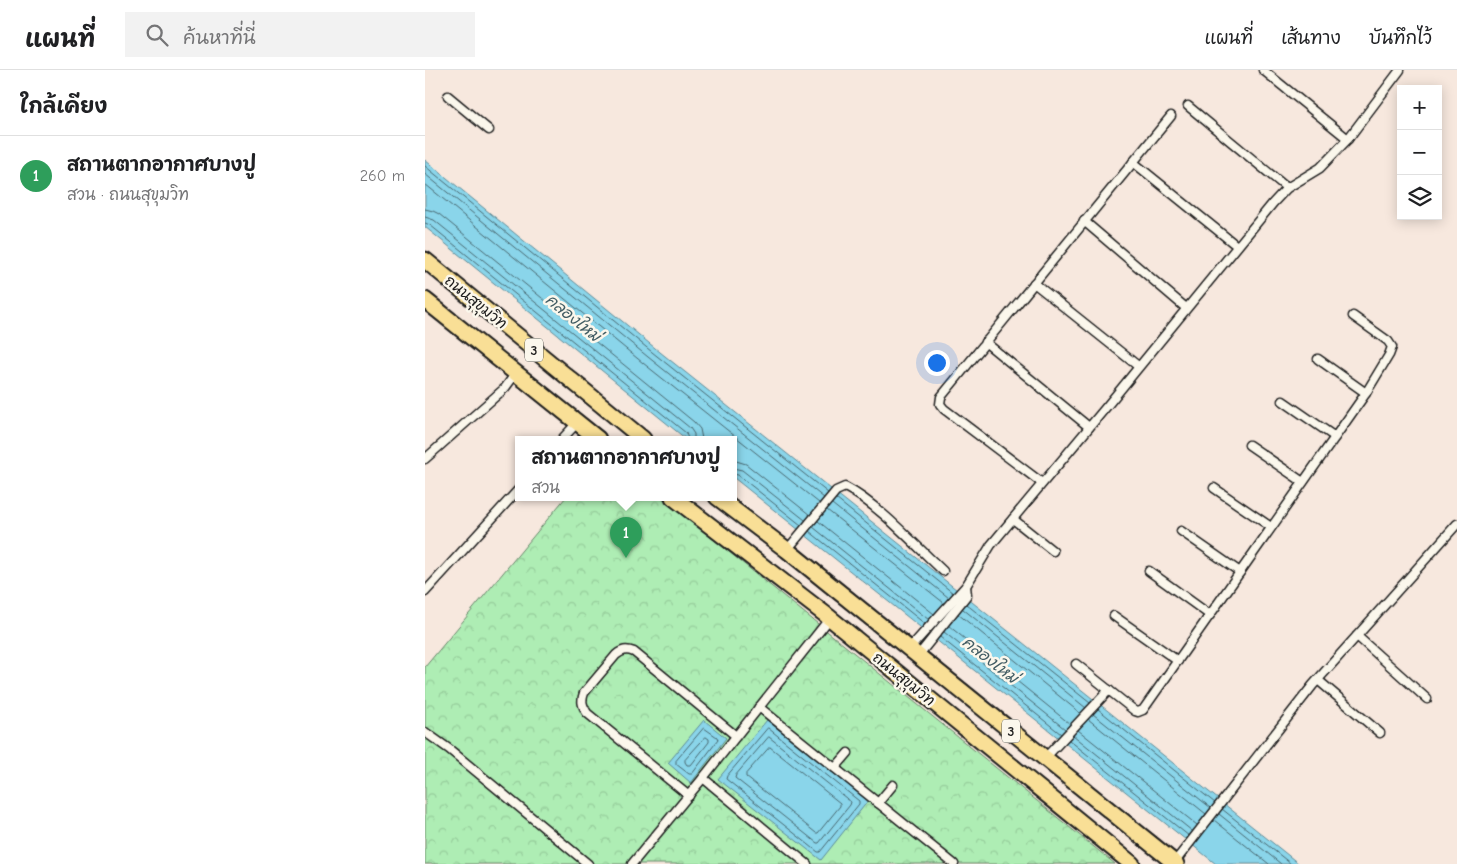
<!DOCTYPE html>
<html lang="th">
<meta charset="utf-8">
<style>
:root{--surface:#fff;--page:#f2f2f2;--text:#202124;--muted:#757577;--line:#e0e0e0;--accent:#c8321e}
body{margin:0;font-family:"Comic Neue","Playpen Sans Thai",sans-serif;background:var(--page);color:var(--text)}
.controls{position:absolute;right:15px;top:15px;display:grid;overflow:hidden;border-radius:0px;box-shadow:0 2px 12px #0003}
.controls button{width:45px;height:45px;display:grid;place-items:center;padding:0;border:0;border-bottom:1px solid var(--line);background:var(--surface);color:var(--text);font:25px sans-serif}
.you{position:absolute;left:511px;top:292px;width:18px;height:18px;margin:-12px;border:4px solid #fff;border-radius:50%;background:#1a73e8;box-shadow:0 0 0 8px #1a73e833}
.badge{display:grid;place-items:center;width:32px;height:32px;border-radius:50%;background:var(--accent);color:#fff;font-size:16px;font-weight:700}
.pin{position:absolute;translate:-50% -41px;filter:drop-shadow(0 1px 2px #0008)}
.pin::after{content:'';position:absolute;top:26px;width:18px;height:15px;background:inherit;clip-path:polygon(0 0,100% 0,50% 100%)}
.popup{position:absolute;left:90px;top:366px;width:222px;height:65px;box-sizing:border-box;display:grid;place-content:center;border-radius:0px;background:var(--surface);filter:drop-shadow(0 1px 4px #0005);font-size:16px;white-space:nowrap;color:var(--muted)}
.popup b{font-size:19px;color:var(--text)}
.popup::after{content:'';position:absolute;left:50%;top:100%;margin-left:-10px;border:10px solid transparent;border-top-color:var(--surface)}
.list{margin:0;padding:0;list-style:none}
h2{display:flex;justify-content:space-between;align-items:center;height:65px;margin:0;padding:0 20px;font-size:21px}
h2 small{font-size:16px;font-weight:400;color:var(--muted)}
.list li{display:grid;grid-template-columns:32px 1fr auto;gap:15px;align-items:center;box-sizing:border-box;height:80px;padding:0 20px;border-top:1px solid var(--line)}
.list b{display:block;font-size:19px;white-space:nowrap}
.list p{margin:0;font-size:16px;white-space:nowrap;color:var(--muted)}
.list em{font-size:16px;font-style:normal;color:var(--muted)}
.icon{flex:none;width:28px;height:28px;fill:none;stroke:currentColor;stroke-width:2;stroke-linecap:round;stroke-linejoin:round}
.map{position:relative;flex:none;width:1032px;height:794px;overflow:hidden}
header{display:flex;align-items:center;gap:30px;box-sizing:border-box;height:70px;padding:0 25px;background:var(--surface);border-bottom:1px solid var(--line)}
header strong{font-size:24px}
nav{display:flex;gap:28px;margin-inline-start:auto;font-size:18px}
.search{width:350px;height:45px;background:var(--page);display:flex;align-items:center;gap:12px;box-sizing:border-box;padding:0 18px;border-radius:0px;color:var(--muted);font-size:19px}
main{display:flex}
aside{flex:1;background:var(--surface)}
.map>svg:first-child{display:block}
.park{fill:url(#park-crowns);stroke:#658468}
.water{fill:#8ad5ea;stroke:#5e8b98}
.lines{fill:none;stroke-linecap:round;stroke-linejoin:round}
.shore{stroke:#48666e;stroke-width:1}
.street-casing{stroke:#1c1c1c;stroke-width:11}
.highway-casing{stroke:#1c1c1c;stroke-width:19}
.street{stroke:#fbf7ec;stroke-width:8}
.highway{stroke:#f9df96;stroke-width:15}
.labels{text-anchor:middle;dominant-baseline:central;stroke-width:5;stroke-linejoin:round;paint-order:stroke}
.shield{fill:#fbf7ec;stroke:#5f5e5a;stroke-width:1}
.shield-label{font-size:14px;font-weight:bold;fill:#1c1c1c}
.street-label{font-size:15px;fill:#1c1c1c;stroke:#fbf7ec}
.water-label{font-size:16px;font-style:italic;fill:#425d64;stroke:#fbf7ec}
</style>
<header>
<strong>แผนที่</strong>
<div class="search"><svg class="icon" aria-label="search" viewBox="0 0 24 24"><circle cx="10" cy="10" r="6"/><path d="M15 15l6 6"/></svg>ค้นหาที่นี่</div>
<nav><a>แผนที่</a><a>เส้นทาง</a><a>บันทึกไว้</a></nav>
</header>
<main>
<aside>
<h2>ใกล้เคียง<small></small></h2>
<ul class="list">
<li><span class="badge" style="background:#2e9e5b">1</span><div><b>สถานตากอากาศบางปู</b><p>สวน · ถนนสุขุมวิท</p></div><em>260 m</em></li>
</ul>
</aside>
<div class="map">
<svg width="1032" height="794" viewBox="0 0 1032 794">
<defs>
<pattern id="park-crowns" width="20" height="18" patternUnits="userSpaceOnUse" patternTransform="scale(1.25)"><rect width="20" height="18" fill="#aeedb4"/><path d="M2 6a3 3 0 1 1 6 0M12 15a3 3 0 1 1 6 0" fill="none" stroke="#95cb9a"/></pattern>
</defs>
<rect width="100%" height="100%" fill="#f7e8de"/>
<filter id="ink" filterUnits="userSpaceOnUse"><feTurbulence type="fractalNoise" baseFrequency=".02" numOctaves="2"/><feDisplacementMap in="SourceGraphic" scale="10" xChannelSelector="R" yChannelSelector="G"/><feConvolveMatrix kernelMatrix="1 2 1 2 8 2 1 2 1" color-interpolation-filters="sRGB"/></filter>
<g filter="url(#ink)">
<!-- park -->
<polygon class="park" points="141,427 236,427 690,794 0,794 0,597"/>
<!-- water -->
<g class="water">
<polygon points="0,90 230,278 874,794 791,794 309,408 308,369 261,369 0,157"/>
<polygon points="279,650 301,668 266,713 243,693"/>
<polygon points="342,650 443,731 396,790 293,709"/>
</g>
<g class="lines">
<!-- shore -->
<g class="shore">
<polyline points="0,96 227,282 403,423"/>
<polyline points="0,104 223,287 399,428"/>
<polyline points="0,114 218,293 394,433"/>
<polyline points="0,139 8,141 14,144 269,352 275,359 277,369"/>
<polyline points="0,147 9,150 265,358 269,364 269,369"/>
<polyline points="0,153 5,155 261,363 263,369"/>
<polyline points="308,390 321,394 385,445"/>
<polyline points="308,398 317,400 380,450"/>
<polyline points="308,404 313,405 376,455"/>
<polyline points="411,429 528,523"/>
<polyline points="407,434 524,528"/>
<polyline points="402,440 519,533"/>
<polyline points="393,451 509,544"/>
<polyline points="388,457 504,550"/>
<polyline points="384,461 500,554"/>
<polyline points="541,534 665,633"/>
<polyline points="538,539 661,638"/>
<polyline points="533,544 655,643"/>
<polyline points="524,556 645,654"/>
<polyline points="519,562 640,659"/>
<polyline points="515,567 636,664"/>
<polyline points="673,639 790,733"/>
<polyline points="668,644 786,738"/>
<polyline points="663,649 781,744"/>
<polygon points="279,658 292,667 293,670 267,704 264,704 251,694 251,691"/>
<polygon points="343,658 434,731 434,734 395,782 393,782 301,709 302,706"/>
<polyline points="653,660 772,755"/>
<polyline points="648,665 767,761"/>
<polygon points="281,667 284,669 284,672 266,695 262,695 260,692 260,690"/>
<polygon points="344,667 426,732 425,735 394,773 392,773 310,708 311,705"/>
<polyline points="644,670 764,766"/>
<polygon points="345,677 415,733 415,736 393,763 391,763 321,707 321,704"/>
<polyline points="797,739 866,794"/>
<polyline points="794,744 856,794"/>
<polyline points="789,750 844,794"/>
</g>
<!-- street casing -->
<g class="street-casing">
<g id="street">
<polyline points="838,0 923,69"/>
<polyline points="23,26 64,60"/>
<polyline points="763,36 862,118"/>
<polyline points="708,92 812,176"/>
<polyline points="659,151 761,238"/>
<polyline points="609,213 713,296"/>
<polyline points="560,272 664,357"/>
<polyline points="893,289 941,323"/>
<polyline points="858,331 910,367"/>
<polyline points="137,369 152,353"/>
<polyline points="824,375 878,412"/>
<polyline points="0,389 80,318 91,303"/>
<polyline points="617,413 519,339 515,334 516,327 746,46"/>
<polyline points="789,418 846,457"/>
<polyline points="588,449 628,481"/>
<polyline points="756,461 815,502"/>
<path d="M 362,480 L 411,421 L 420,417 C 453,434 490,475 518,501"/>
<polyline points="724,501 785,545"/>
<polyline points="0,522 94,419"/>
<polyline points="689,546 753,591"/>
<polyline points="932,566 1002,629"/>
<polyline points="484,579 541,516 566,475 682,336 848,133 862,118 895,98 923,69 975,0"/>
<polyline points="493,586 542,525 541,516"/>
<polyline points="651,594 710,641 713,642 718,640 941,323 964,285 967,277 963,271 928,246"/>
<polyline points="893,610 955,663"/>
<polyline points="334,637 529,794"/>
<polyline points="0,662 24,679 163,794"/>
<polyline points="620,688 684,620"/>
<polyline points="410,698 423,683"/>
<polyline points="278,708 382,794"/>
<path d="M 264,726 L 162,643 C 157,635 156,631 159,623 L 191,585 C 197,580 201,579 209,582 L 311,666"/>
<polyline points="453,733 468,715"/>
<polyline points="749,793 888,615 1032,454"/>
<polyline points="207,794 278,708 405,548"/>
</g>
</g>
<!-- highway casing -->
<g class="highway-casing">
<g id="highway">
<polyline points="0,190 218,369"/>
<polyline points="0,230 173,369"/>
<polyline points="248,427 405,548 707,794"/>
<polyline points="292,427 362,480 751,794"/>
</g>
</g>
<!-- street -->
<use href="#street" class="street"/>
<!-- highway -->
<use href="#highway" class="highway"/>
</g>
</g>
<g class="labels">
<!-- shield labels -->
<g class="shield">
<rect x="100" y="268.5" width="18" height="23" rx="4"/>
<rect x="577" y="649.5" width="18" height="23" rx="4"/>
</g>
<g class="shield-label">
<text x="109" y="280">3</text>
<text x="586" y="661">3</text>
</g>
<!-- street labels -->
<g class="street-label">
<text transform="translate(51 232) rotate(39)">ถนนสุขุมวิท</text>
<text transform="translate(479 609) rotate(39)">ถนนสุขุมวิท</text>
</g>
<!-- water labels -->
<g class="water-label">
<text transform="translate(148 248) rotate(39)">คลองใหม่</text>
<text transform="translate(565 590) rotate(38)">คลองใหม่</text>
</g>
</g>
</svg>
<div class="controls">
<button>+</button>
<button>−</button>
<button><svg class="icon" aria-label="layers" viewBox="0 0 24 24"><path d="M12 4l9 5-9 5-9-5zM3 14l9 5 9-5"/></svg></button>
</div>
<div class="you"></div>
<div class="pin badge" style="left:201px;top:488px;background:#2e9e5b">1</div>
<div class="popup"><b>สถานตากอากาศบางปู</b>สวน</div>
</div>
</main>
